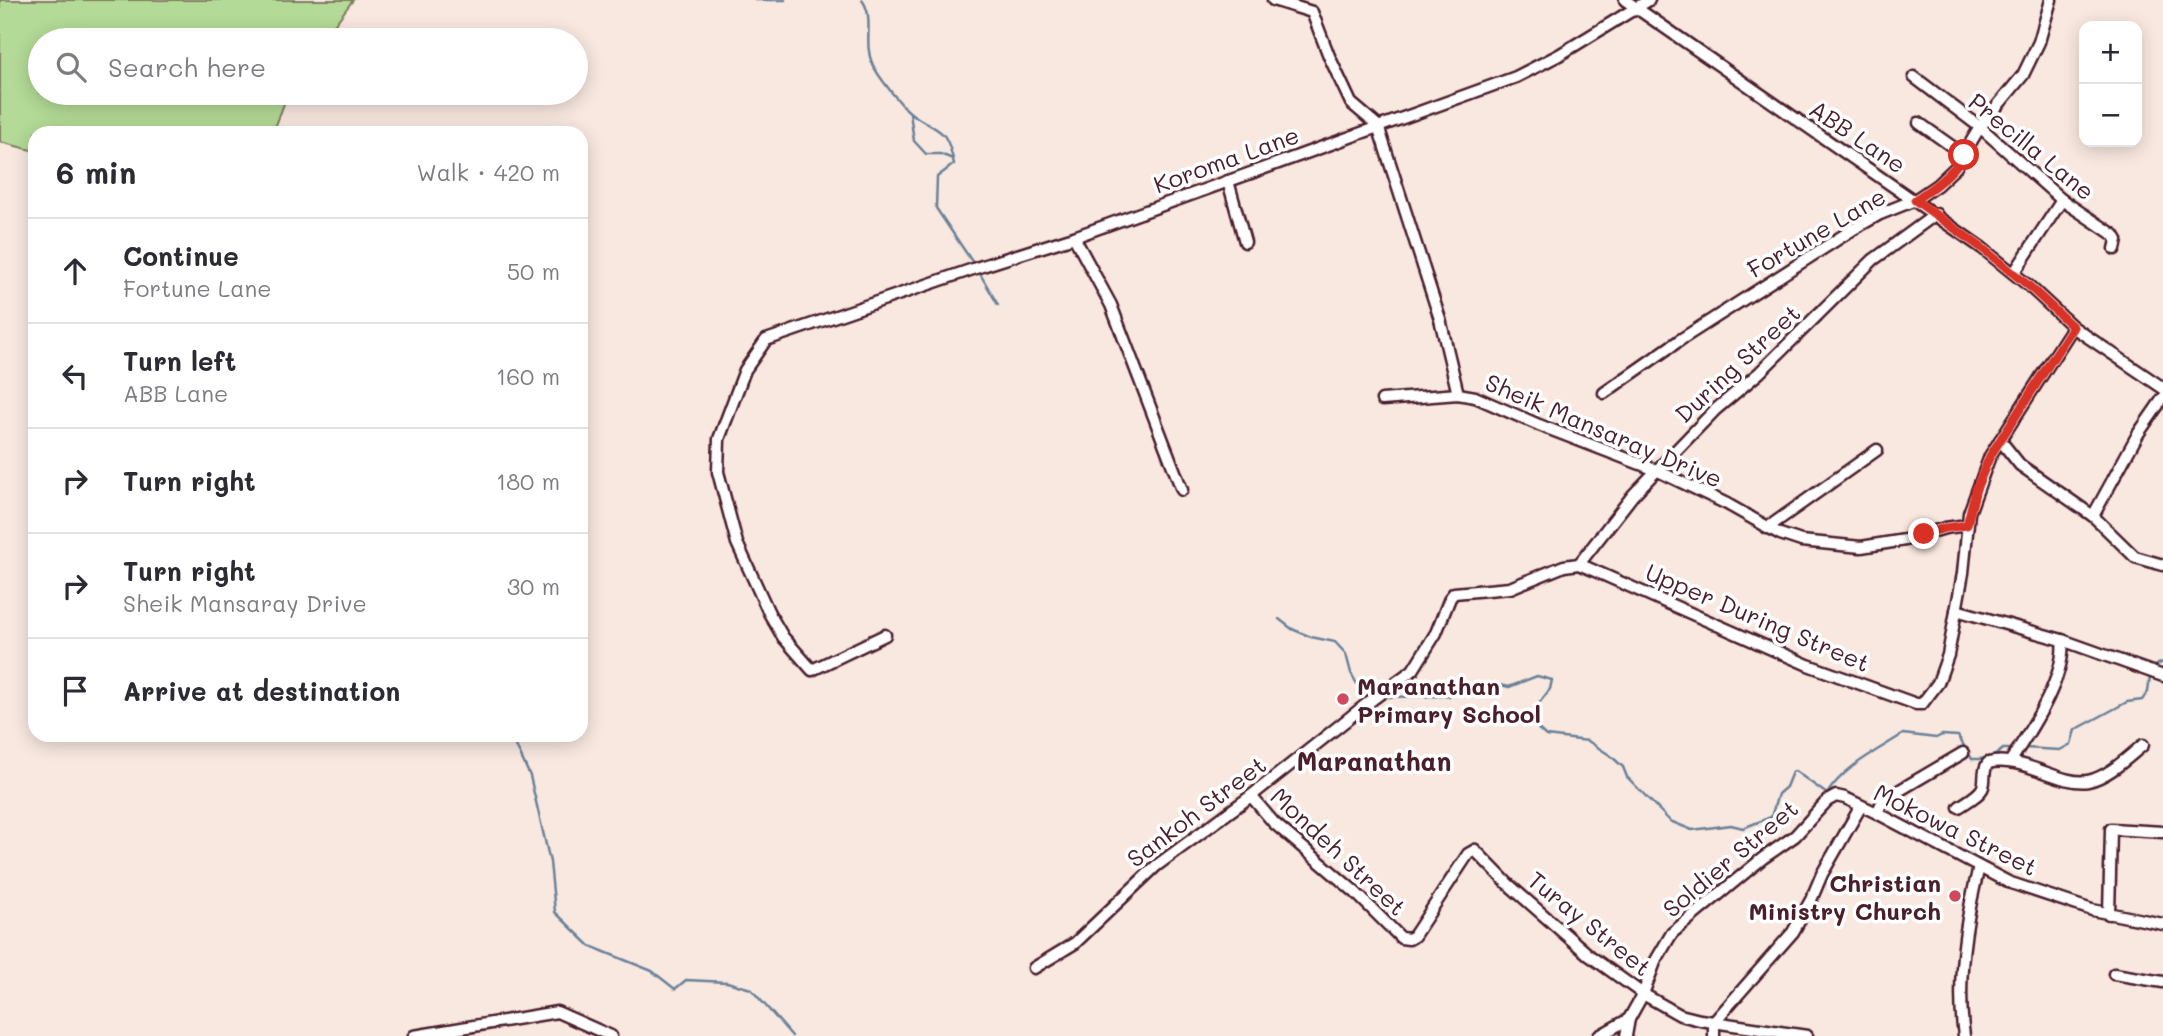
<!DOCTYPE html>
<meta charset="utf-8">
<style>
:root{--surface:#fff;--page:#f2f2f3;--text:#2b2b33;--muted:#7c7c81;--line:#e1e1e2}
body{margin:0;font-family:Mali,sans-serif;background:var(--page);color:var(--text)}
.controls{position:absolute;right:21px;top:21px;display:grid;overflow:hidden;border-radius:14px;box-shadow:0 4px 18px #0003}
.controls button{width:63px;height:63px;display:grid;place-items:center;padding:0;border:0;border-bottom:2px solid var(--line);background:var(--surface);color:var(--text);font:35px sans-serif}
.stop{position:absolute;width:21px;height:21px;margin:-16px;border:5px solid #d93025;border-radius:50%;background:#fff}
.stop.end{background:#d93025;border-color:#fff;box-shadow:0 2px 7px #0008}
.list{margin:0;padding:0;list-style:none}
h2{display:flex;justify-content:space-between;align-items:center;height:91px;margin:0;padding:0 28px;font-size:30px}
h2 small{font-size:23px;font-weight:400;color:var(--muted)}
.list li{display:grid;grid-template-columns:46px 1fr auto;gap:21px;align-items:center;box-sizing:border-box;height:105px;padding:0 28px;border-top:2px solid var(--line)}
.list b{display:block;font-size:26px;white-space:nowrap}
.list p{margin:0;font-size:23px;white-space:nowrap;color:var(--muted)}
.list em{font-size:23px;font-style:normal;color:var(--muted)}
.icon{flex:none;width:38px;height:38px;fill:none;stroke:currentColor;stroke-width:2;stroke-linecap:round;stroke-linejoin:round}
.map{position:relative;flex:none;width:2163px;height:1036px;overflow:hidden}
.search{position:absolute;background:var(--surface);box-shadow:0 4px 18px #0003;left:28px;top:28px;width:560px;height:77px;display:flex;align-items:center;gap:18px;box-sizing:border-box;padding:0 24px;border-radius:38px;color:var(--muted);font-size:26px}
.panel{position:absolute;background:var(--surface);box-shadow:0 4px 18px #0003;left:28px;top:126px;width:560px;height:616px;border-radius:21px}
.map>svg:first-child{display:block}
.green{fill:#b3da96;stroke:#7e7c60;stroke-width:2}
.lines{fill:none;stroke-linecap:round;stroke-linejoin:round}
.stream{stroke:#6a8198;stroke-width:2.5}
.minor-casing{stroke:#4a1f2b;stroke-width:15}
.minor{stroke:#fff;stroke-width:10}
.route{stroke:#d93025;stroke-width:9}
.poi-dot{fill:#d1495b;stroke:#fff;stroke-width:2.5}
.labels{text-anchor:middle;dominant-baseline:central;stroke-width:7;stroke-linejoin:round;paint-order:stroke}
.street-label{font-size:24px;fill:#4a1f2b;stroke:#fff}
.poi-label{font-size:24px;font-weight:bold;fill:#4a1f2b;stroke:#fff;text-anchor:start}
.neighbourhood-label{font-size:26px;font-weight:bold;fill:#4a1f2b;stroke:#fff}
</style>
<div class="map">
<svg width="2163" height="1036" viewBox="0 0 2163 1036">
<rect width="100%" height="100%" fill="#f8e8e0"/>
<filter id="ink" filterUnits="userSpaceOnUse"><feTurbulence type="fractalNoise" baseFrequency=".0143" numOctaves="2"/><feDisplacementMap in="SourceGraphic" scale="14" xChannelSelector="R" yChannelSelector="G"/><feConvolveMatrix kernelMatrix="1 2 1 2 8 2 1 2 1" color-interpolation-filters="sRGB"/></filter>
<g filter="url(#ink)">
<!-- green -->
<polygon class="green" points="0,0 353,0 323,40 40,40 40,93 288,93 273,133 35,133 35,151 0,142"/>
<g class="lines">
<!-- stream -->
<g class="stream">
<polyline points="755,0 785,0"/>
<path d="M 862,0 C 875,17 863,42 872,63 C 877,75 901,106 912,114 C 940,134 946,125 954,164 L 937,177 L 936,208 L 975,266"/>
<polyline points="910,113 914,141 926,154 940,154 953,159"/>
<polyline points="979,272 998,305"/>
<polyline points="1279,619 1292,629 1311,637 1335,642 1346,654 1351,673 1364,697 1368,698"/>
<polyline points="2152,669 2154,666 2163,662"/>
<path d="M 1382,697 L 1450,696 L 1492,683 L 1509,687 L 1537,676 L 1552,680 L 1550,689 L 1536,707 L 1533,724 L 1546,736 L 1588,741 L 1611,756 L 1623,767 L 1627,777 L 1670,821 L 1692,830 L 1731,825 L 1743,828 L 1771,817 L 1778,794 L 1786,787 L 1792,772 L 1795,771 L 1827,794 C 1843,767 1877,751 1903,734 L 1936,738 L 1942,735 L 1958,736 L 1972,759 C 1986,759 1993,759 2003,749 L 2014,749"/>
<polyline points="511,735 530,776 550,862 555,912 590,946 652,971 675,989 686,980 727,982 751,989 792,1036"/>
<polyline points="2024,748 2060,750 2071,744 2075,730 2127,702 2142,700 2148,692 2150,676"/>
</g>
<!-- minor casing -->
<g class="minor-casing">
<g id="minor">
<polyline points="1273,0 1312,12 1329,56 1351,103 1378,126 1440,319 1458,394"/>
<polyline points="1625,0 1982,248 2029,286 2073,327 2163,388"/>
<polyline points="1914,77 1980,127 2062,200 2114,235 2117,240 2115,249"/>
<polyline points="1919,123 1964,155"/>
<polyline points="1228,181 1245,242"/>
<polyline points="1074,237 1111,305 1182,490"/>
<polyline points="2014,273 2062,200"/>
<polyline points="1604,393 1680,340 1852,230 1880,214 1915,200 1937,185 1956,167 1980,127 2023,75 2039,42 2051,0"/>
<polyline points="1382,400 1458,394 1475,397 1539,425 1656,470 1727,504 1780,534 1801,541 1861,547 1905,540 1945,528 1967,525"/>
<polyline points="2000,440 2020,465 2093,516 2135,557 2163,565"/>
<polyline points="2093,516 2138,434 2163,398"/>
<polyline points="1767,528 1877,450"/>
<polyline points="1579,564 1808,665 1916,704 1922,704 1938,683 1948,655 1963,573 1969,513 1990,456 2073,327"/>
<polyline points="1579,564 1633,495 1715,410 1759,373 1873,260 1936,214"/>
<polyline points="1956,610 2062,640 2163,676"/>
<polyline points="885,635 812,670 783,637 769,613 737,543 718,472 719,439 745,370 766,340 976,268 1074,237 1516,77 1559,55 1649,0"/>
<path d="M 2010,762 C 2029,732 2067,677 2062,640"/>
<polyline points="1251,796 1274,823 1355,892 1401,938 1409,939 1414,936 1468,854 1475,850 1508,884 1590,956 1643,994 1680,1015 1700,1020 1807,1036"/>
<path d="M 1959,807 C 1966,802 1980,795 1983,787 C 1986,778 1982,771 1988,763 C 2021,754 2060,786 2088,781 C 2108,777 2127,758 2143,745"/>
<polyline points="1877,813 1883,800 1963,753"/>
<polyline points="2109,914 2111,829 2163,832"/>
<polyline points="1034,968 1075,943 1156,866 1251,796 1373,699 1413,670 1436,633 1450,598 1454,593 1510,588 1564,566 1579,564"/>
<polyline points="2114,974 2163,982"/>
<polyline points="414,1036 557,1012 611,1036"/>
<polyline points="1599,1036 1629,1019"/>
<polyline points="1626,1036 1629,1019 1643,994 1655,962 1672,933 1763,858 1795,836 1827,801 1836,796 1845,798 1877,813 2008,882 2092,910 2163,924"/>
<polyline points="1714,1036 1714,1022 1793,932 1811,900 1822,874 1861,806"/>
<path d="M 1964,1036 C 1956,980 1965,922 1979,867"/>
</g>
</g>
<!-- minor -->
<use href="#minor" class="minor"/>
</g>
</g>
<g class="lines" filter="url(#ink)">
<!-- route -->
<path class="route" d="M 1924,534 L 1945,528 L 1967,525 L 1976,489 L 1990,456 L 2073,327 L 2029,286 L 1982,248 L 1915,200 C 1934,187 1951,175 1964,155"/>
</g>
<!-- markers -->
<g class="poi-dot">
<circle cx="1343" cy="699" r="7"/>
<circle cx="1955" cy="896" r="7"/>
</g>
<g class="labels">
<!-- street labels -->
<g class="street-label">
<text transform="translate(1858 136) rotate(34)">ABB Lane</text>
<text transform="translate(2032 146) rotate(39)">Precilla Lane</text>
<text transform="translate(1226 159) rotate(-20)">Koroma Lane</text>
<text transform="translate(1816 232) rotate(-30)">Fortune Lane</text>
<text transform="translate(1737 363) rotate(-43)">During Street</text>
<text transform="translate(1604 430) rotate(23)">Sheik Mansaray Drive</text>
<text transform="translate(1758 617) rotate(23)">Upper During Street</text>
<text transform="translate(1196 811) rotate(-37)">Sankoh Street</text>
<text transform="translate(1956 829) rotate(26)">Mokowa Street</text>
<text transform="translate(1339 851) rotate(43)">Mondeh Street</text>
<text transform="translate(1730 858) rotate(-40)">Soldier Street</text>
<text transform="translate(1590 923) rotate(39)">Turay Street</text>
</g>
<!-- poi labels -->
<g class="poi-label">
<text x="1357" y="685">Maranathan<tspan x="1357" dy="28">Primary School</tspan></text>
<text x="1941" y="882" text-anchor="end">Christian<tspan x="1941" dy="28">Ministry Church</tspan></text>
</g>
<!-- neighbourhood labels -->
<g class="neighbourhood-label">
<text x="1374" y="761">Maranathan</text>
</g>
</g>
</svg>
<div class="controls">
<button>+</button>
<button>−</button>
</div>
<div class="stop" style="left:1964px;top:155px"></div>
<div class="stop end" style="left:1924px;top:534px"></div>
<div class="search"><svg class="icon" aria-label="search" viewBox="0 0 24 24"><circle cx="10" cy="10" r="6"/><path d="M15 15l6 6"/></svg>Search here</div>
<section class="panel">
<h2>6 min<small>Walk · 420 m</small></h2>
<ul class="list">
<li><svg class="icon" aria-label="ahead" viewBox="0 0 24 24"><path d="M12 20V5M6 11l6-6 6 6"/></svg><div><b>Continue</b><p>Fortune Lane</p></div><em>50 m</em></li>
<li><svg class="icon" aria-label="left" viewBox="0 0 24 24"><path d="M17 20v-9H6M10 6l-5 5 5 5"/></svg><div><b>Turn left</b><p>ABB Lane</p></div><em>160 m</em></li>
<li><svg class="icon" aria-label="right" viewBox="0 0 24 24"><path d="M7 20v-9h11M14 6l5 5-5 5"/></svg><div><b>Turn right</b></div><em>180 m</em></li>
<li><svg class="icon" aria-label="right" viewBox="0 0 24 24"><path d="M7 20v-9h11M14 6l5 5-5 5"/></svg><div><b>Turn right</b><p>Sheik Mansaray Drive</p></div><em>30 m</em></li>
<li><svg class="icon" aria-label="arrive" viewBox="0 0 24 24"><path d="M6 21V4h12l-3 4 3 4H6"/></svg><div><b>Arrive at destination</b></div></li>
</ul>
</section>
</div>
